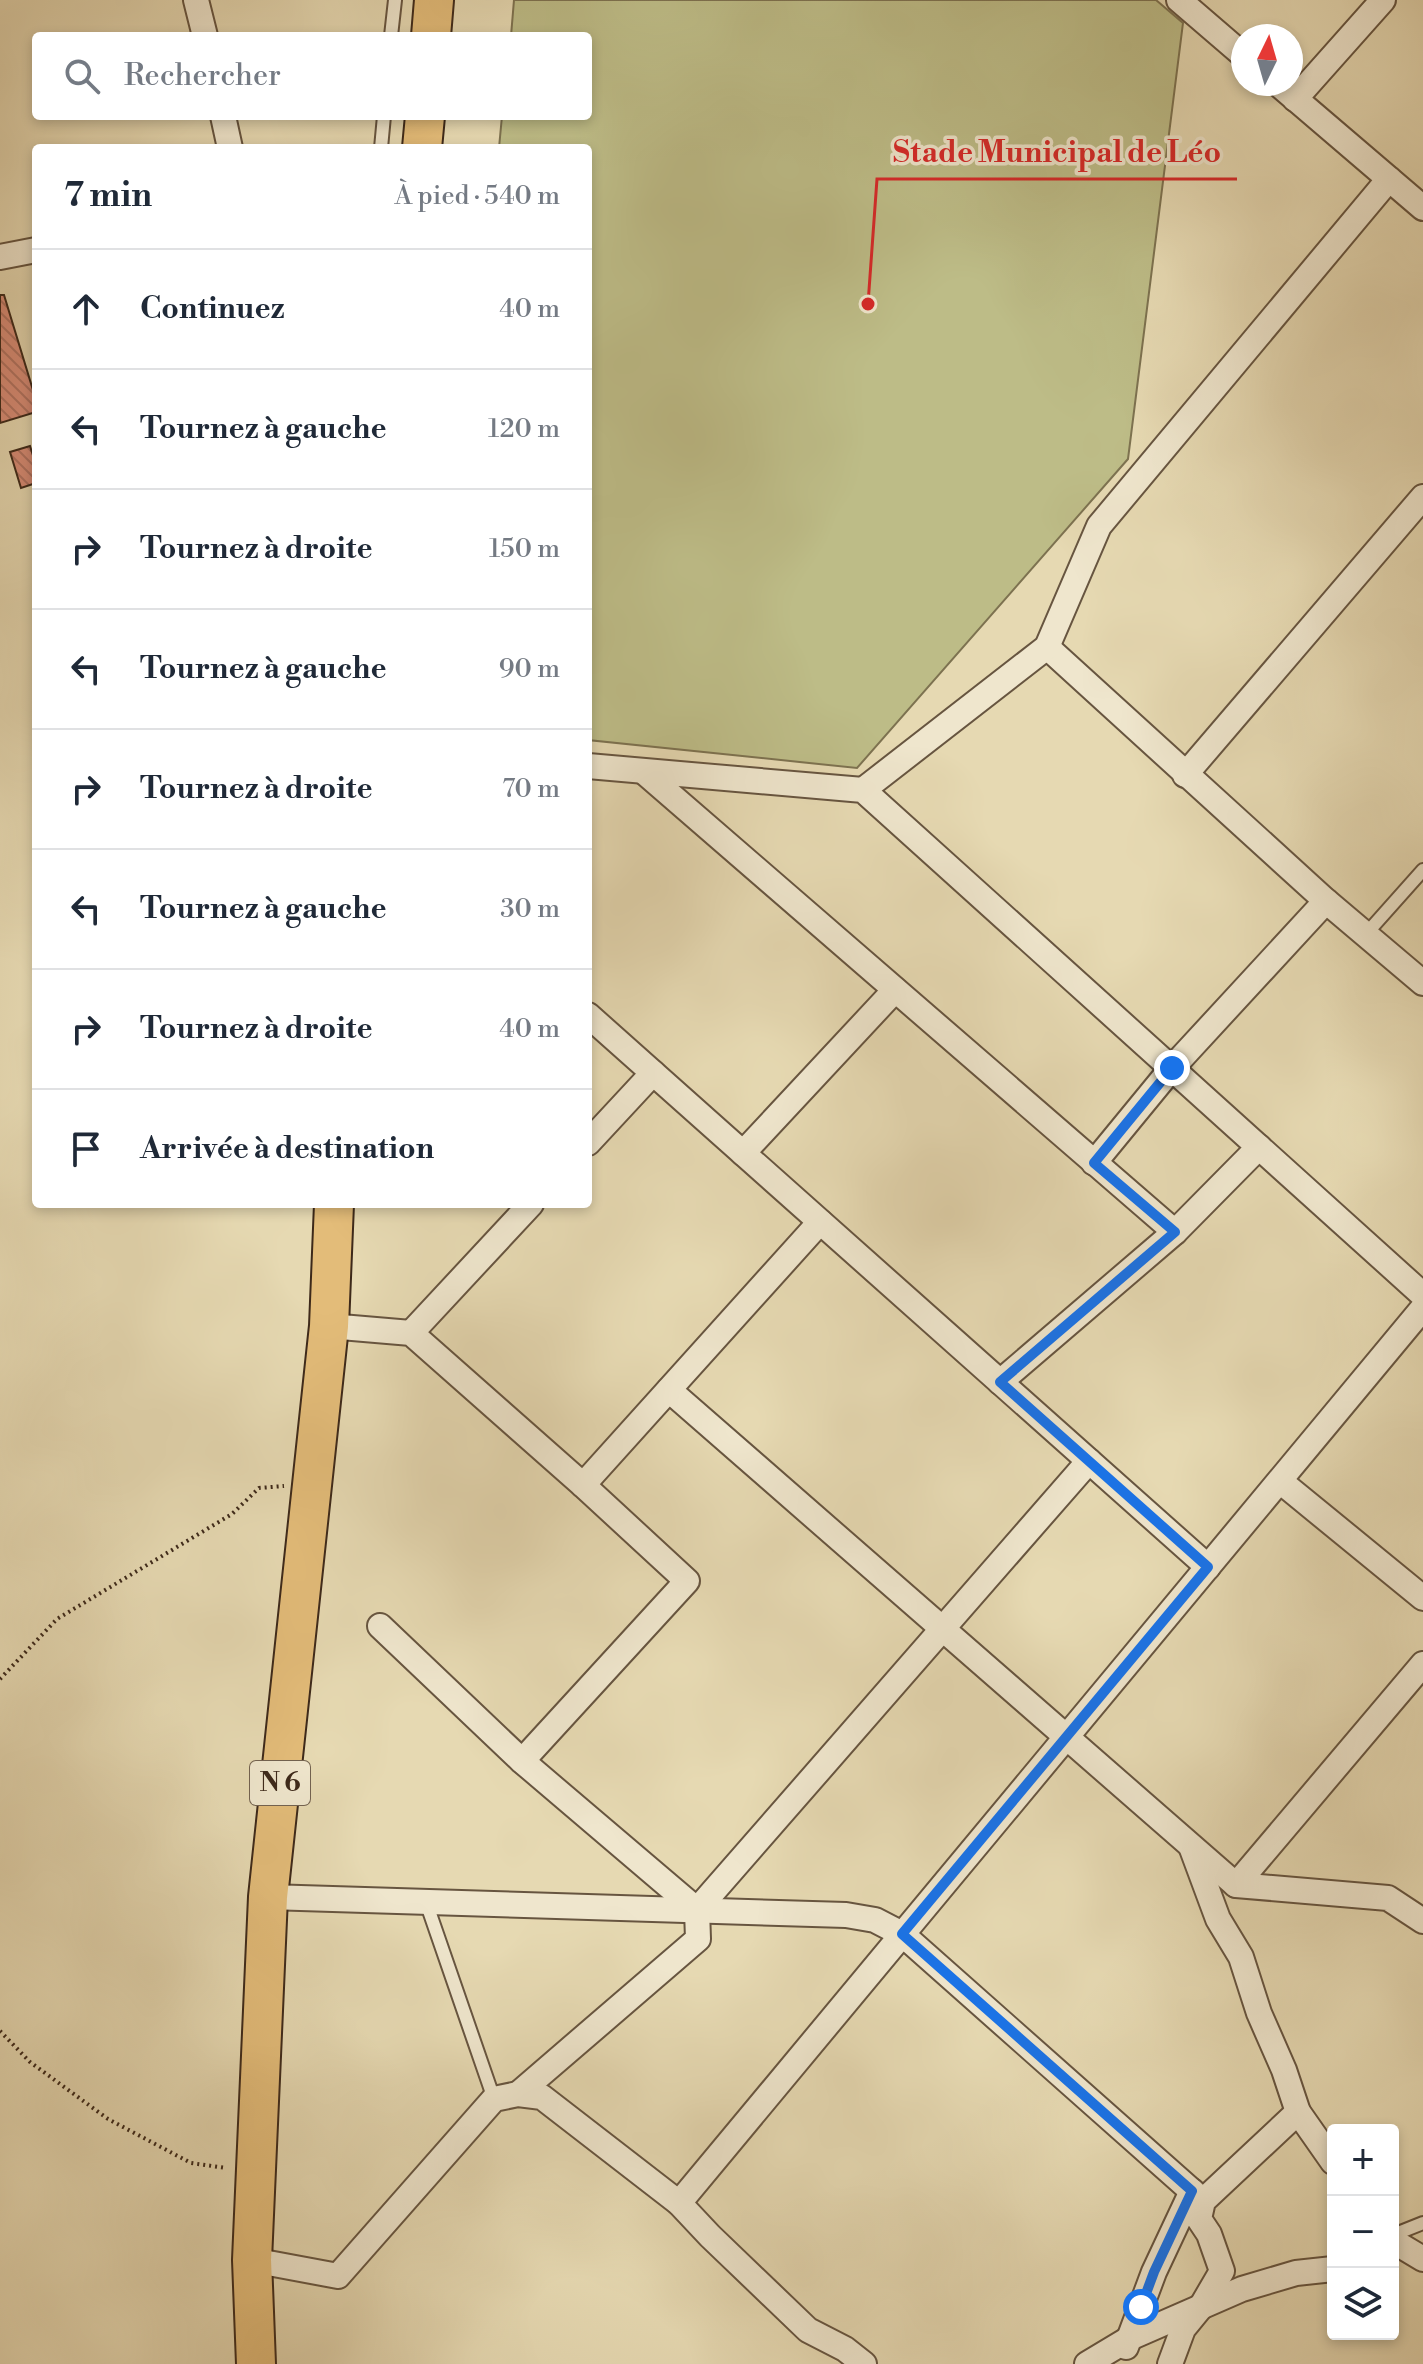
<!DOCTYPE html>
<html lang="fr">
<meta charset="utf-8">
<style>
:root{--surface:#fff;--page:#f2f2f3;--text:#1f2937;--muted:#747a83;--line:#e0e1e3}
body{margin:0;font-family:"Libre Bodoni",serif;background:var(--page);color:var(--text)}
.controls{position:absolute;right:24px;bottom:24px;display:grid;overflow:hidden;border-radius:8px;box-shadow:0 4px 12px #0003}
.controls button{width:72px;height:72px;display:grid;place-items:center;padding:0;border:0;border-bottom:2px solid var(--line);background:var(--surface);color:var(--text);font:40px sans-serif}
.compass{position:absolute;left:1231px;top:24px;width:72px;height:72px;border-radius:50%;background:var(--surface);box-shadow:0 4px 12px #0003;rotate:5deg}
.stop{position:absolute;width:24px;height:24px;margin:-18px;border:6px solid #1a73e8;border-radius:50%;background:#fff}
.stop.end{background:#1a73e8;border-color:#fff;box-shadow:0 2px 8px #0008}
.list{margin:0;padding:0;list-style:none}
h2{display:flex;justify-content:space-between;align-items:center;height:104px;margin:0;padding:0 32px;font-size:34px}
h2 small{font-size:26px;font-weight:400;color:var(--muted)}
.list li{display:grid;grid-template-columns:52px 1fr auto;gap:24px;align-items:center;box-sizing:border-box;height:120px;padding:0 32px;border-top:2px solid var(--line)}
.list b{display:block;font-size:30px;white-space:nowrap}
.list em{font-size:26px;font-style:normal;color:var(--muted)}
.icon{flex:none;width:44px;height:44px;fill:none;stroke:currentColor;stroke-width:2;stroke-linecap:round;stroke-linejoin:round}
.map{position:relative;flex:none;width:1423px;height:2364px;overflow:hidden}
.search{position:absolute;background:var(--surface);box-shadow:0 4px 12px #0003;left:32px;top:32px;width:560px;height:88px;display:flex;align-items:center;gap:20px;box-sizing:border-box;padding:0 28px;border-radius:8px;color:var(--muted);font-size:30px}
.panel{position:absolute;background:var(--surface);box-shadow:0 4px 12px #0003;left:32px;top:144px;width:560px;height:1064px;border-radius:8px}
.map>svg:first-child{display:block}
.pitch{fill:#bdbc87;stroke:#7d7250;stroke-width:2}
.building{fill:url(#building-back-hatch);stroke:#3d291a;stroke-width:2}
.lines{fill:none;stroke-linecap:round;stroke-linejoin:round}
.lane-casing{stroke:#675540;stroke-width:16}
.street-casing{stroke:#675540;stroke-width:28}
.primary-casing{stroke:#3d291a;stroke-width:42}
.path{stroke:#3d291a;stroke-width:4;stroke-dasharray:2 4;stroke-linecap:butt}
.lane{stroke:#efe6cd;stroke-width:12}
.street{stroke:#efe6cd;stroke-width:24}
.primary{stroke:#e3bc79;stroke-width:38}
.route{stroke:#1a73e8;stroke-width:10}
.labels{text-anchor:middle;dominant-baseline:central;stroke-width:7;stroke-linejoin:round;paint-order:stroke}
.shield{fill:#efe6cd;stroke:#726250;stroke-width:2}
.shield-label{font-size:26px;font-weight:bold;fill:#3d291a}
.leader{fill:none;stroke:#d62828;stroke-width:3}
.callout-dot{fill:#d62828;stroke:#efe6cd;stroke-width:3}
.callout-label{font-size:30px;text-anchor:middle;font-weight:bold;fill:#d62828;stroke:#efe6cd;stroke-width:7;stroke-linejoin:round;paint-order:stroke}
</style>
<div class="map">
<svg width="1423" height="2364" viewBox="0 0 1423 2364">
<defs>
<pattern id="building-back-hatch" width="6" height="6" patternUnits="userSpaceOnUse" patternTransform="scale(2)"><rect width="6" height="6" fill="#d98d78"/><path d="M-1 5l2 2M0 0l6 6M5-1l2 2" fill="none" stroke="#b17362"/></pattern>
</defs>
<rect width="100%" height="100%" fill="#e6d9b2"/>
<filter id="stains"><feTurbulence type="fractalNoise" baseFrequency=".0025" numOctaves="4"/><feColorMatrix values="0 0 0 0 .2 0 0 0 0 .09 0 0 0 0 .02 0 0 0 .5 -.17"/></filter>
<radialGradient id="worn" r=".72"><stop offset=".6" stop-color="#630" stop-opacity="0"/><stop offset="1" stop-color="#630" stop-opacity=".3"/></radialGradient>
<!-- pitch -->
<polygon class="pitch" points="514,0 1156,0 1183,23 1128,459 857,768 588,740 588,148 499,148 502,116 588,116 588,36 511,36"/>
<!-- building -->
<g class="building">
<polygon points="0,295 4,295 36,400 36,412 0,423"/>
<polygon points="30,446 36,465 36,483 21,488 10,452"/>
</g>
<g class="lines">
<!-- lane casing -->
<g class="lane-casing">
<g id="lane">
<polyline points="391,36 395,0"/>
<polyline points="381,148 384,116"/>
<polyline points="1366,934 1423,870"/>
<polyline points="426,1902 494,2099"/>
<polyline points="1393,2235 1423,2223"/>
</g>
</g>
<!-- street casing -->
<g class="street-casing">
<g id="street">
<polyline points="196,0 205,36"/>
<polyline points="1179,0 1243,55"/>
<polyline points="1278,84 1423,208"/>
<polyline points="1295,99 1383,0"/>
<polyline points="223,116 230,148"/>
<polyline points="0,257 36,250"/>
<polyline points="1047,647 1326,901 1423,983"/>
<polyline points="588,766 863,790 1423,1295"/>
<polyline points="644,772 1175,1232"/>
<polyline points="1185,775 1423,497"/>
<polyline points="863,790 1047,647 1099,526 1389,179"/>
<polyline points="588,1015 1208,1567"/>
<polyline points="588,1143 653,1073"/>
<polyline points="743,1153 895,990"/>
<polyline points="1094,1163 1172,1068 1326,901"/>
<polyline points="329,1326 411,1333 583,1485 687,1581 522,1761"/>
<polyline points="411,1333 531,1204"/>
<polyline points="1000,1382 1175,1232 1259,1147"/>
<polyline points="669,1390 1236,1885 1388,1898 1423,1921"/>
<polyline points="1280,1481 1423,1598"/>
<polyline points="583,1485 820,1222"/>
<polyline points="380,1626 522,1761 697,1910"/>
<polyline points="1192,1849 1218,1919 1241,1957 1259,2013 1284,2070 1298,2112 1333,2162"/>
<polyline points="1236,1885 1423,1664"/>
<polyline points="268,1897 846,1915 875,1920 902,1934 1203,2201"/>
<polyline points="518,2094 698,1939 697,1910 1089,1461"/>
<polyline points="679,2203 1423,1308"/>
<polyline points="1393,2241 1423,2259"/>
<polyline points="252,2260 338,2276 494,2099 518,2094 542,2097 679,2203 710,2236 808,2330 845,2349 864,2364"/>
<polyline points="1126,2347 1154,2272 1192,2191"/>
<polyline points="1087,2364 1132,2337 1242,2289 1296,2273 1333,2269"/>
<polyline points="1170,2364 1183,2329 1201,2307 1222,2271 1209,2234 1199,2219 1203,2201 1298,2112"/>
</g>
</g>
<!-- primary casing -->
<g class="primary-casing">
<g id="primary">
<polyline points="431,36 434,0"/>
<polyline points="422,148 425,116"/>
<polyline points="256,2364 252,2260 268,1897 329,1326 334,1204"/>
</g>
</g>
<!-- path -->
<g class="path">
<polyline points="0,1679 57,1619 232,1514 259,1488 284,1486"/>
<polyline points="0,2031 30,2062 108,2119 191,2163 226,2168"/>
</g>
<!-- lane -->
<use href="#lane" class="lane"/>
<!-- street -->
<use href="#street" class="street"/>
<!-- primary -->
<use href="#primary" class="primary"/>
</g>
<g class="lines">
<!-- route -->
<polyline class="route" points="1141,2307 1154,2272 1192,2191 902,1934 1208,1567 1000,1382 1175,1232 1094,1163 1172,1068"/>
</g>
<g class="labels">
<!-- shield labels -->
<rect class="shield" x="250" y="1761" width="60" height="44" rx="6"/>
<g class="shield-label">
<text x="280" y="1783">N 6</text>
</g>
</g>
<!-- callouts -->
<path class="leader" d="M868 304L877 179H1237"/>
<circle class="callout-dot" cx="868" cy="304" r="8"/>
<g class="callout-label">
<text x="1057" y="162">Stade Municipal de Léo</text>
</g>
<rect width="100%" height="100%" filter="url(#stains)"/>
<rect width="100%" height="100%" fill="url(#worn)"/>
</svg>
<div class="controls">
<button>+</button>
<button>−</button>
<button><svg class="icon" aria-label="layers" viewBox="0 0 24 24"><path d="M12 4l9 5-9 5-9-5zM3 14l9 5 9-5"/></svg></button>
</div>
<svg class="compass" viewBox="-18 -18 36 36"><path d="M0-13l5 13h-10z" fill="#e53935"/><path d="M0 13l5-13h-10z" fill="#747a83"/></svg>
<div class="stop" style="left:1141px;top:2307px"></div>
<div class="stop end" style="left:1172px;top:1068px"></div>
<div class="search"><svg class="icon" aria-label="search" viewBox="0 0 24 24"><circle cx="10" cy="10" r="6"/><path d="M15 15l6 6"/></svg>Rechercher</div>
<section class="panel">
<h2>7 min<small>À pied · 540 m</small></h2>
<ul class="list">
<li><svg class="icon" aria-label="ahead" viewBox="0 0 24 24"><path d="M12 20V5M6 11l6-6 6 6"/></svg><div><b>Continuez</b></div><em>40 m</em></li>
<li><svg class="icon" aria-label="left" viewBox="0 0 24 24"><path d="M17 20v-9H6M10 6l-5 5 5 5"/></svg><div><b>Tournez à gauche</b></div><em>120 m</em></li>
<li><svg class="icon" aria-label="right" viewBox="0 0 24 24"><path d="M7 20v-9h11M14 6l5 5-5 5"/></svg><div><b>Tournez à droite</b></div><em>150 m</em></li>
<li><svg class="icon" aria-label="left" viewBox="0 0 24 24"><path d="M17 20v-9H6M10 6l-5 5 5 5"/></svg><div><b>Tournez à gauche</b></div><em>90 m</em></li>
<li><svg class="icon" aria-label="right" viewBox="0 0 24 24"><path d="M7 20v-9h11M14 6l5 5-5 5"/></svg><div><b>Tournez à droite</b></div><em>70 m</em></li>
<li><svg class="icon" aria-label="left" viewBox="0 0 24 24"><path d="M17 20v-9H6M10 6l-5 5 5 5"/></svg><div><b>Tournez à gauche</b></div><em>30 m</em></li>
<li><svg class="icon" aria-label="right" viewBox="0 0 24 24"><path d="M7 20v-9h11M14 6l5 5-5 5"/></svg><div><b>Tournez à droite</b></div><em>40 m</em></li>
<li><svg class="icon" aria-label="arrive" viewBox="0 0 24 24"><path d="M6 21V4h12l-3 4 3 4H6"/></svg><div><b>Arrivée à destination</b></div></li>
</ul>
</section>
</div>
